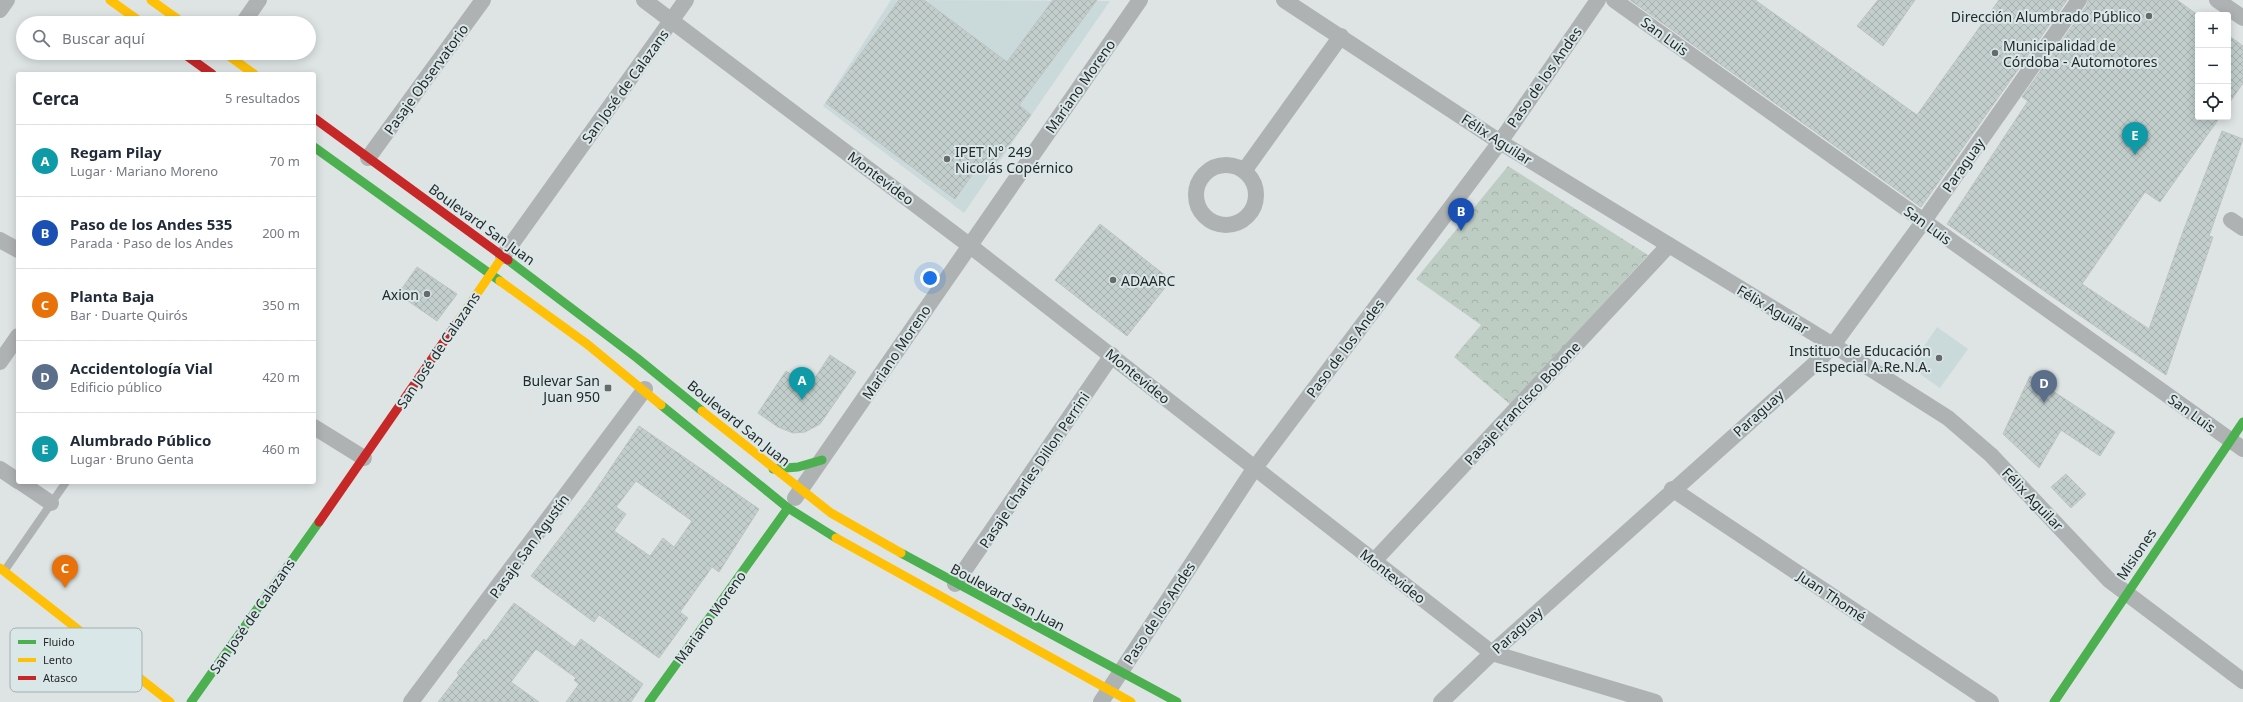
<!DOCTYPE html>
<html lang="es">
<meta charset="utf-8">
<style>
:root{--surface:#fff;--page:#f2f2f3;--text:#1f2937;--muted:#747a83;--line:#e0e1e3;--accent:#666a6b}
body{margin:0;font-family:"Noto Sans",sans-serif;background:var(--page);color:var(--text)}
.controls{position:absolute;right:12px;top:12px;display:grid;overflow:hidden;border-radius:4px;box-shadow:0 2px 10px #0003}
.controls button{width:36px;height:36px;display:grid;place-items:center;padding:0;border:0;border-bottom:1px solid var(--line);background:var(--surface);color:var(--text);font:20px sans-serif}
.you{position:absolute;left:930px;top:278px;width:14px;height:14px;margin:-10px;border:3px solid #fff;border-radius:50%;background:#1a73e8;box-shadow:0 0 0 6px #1a73e833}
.badge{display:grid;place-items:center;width:26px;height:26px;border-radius:50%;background:var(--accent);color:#fff;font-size:13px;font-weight:700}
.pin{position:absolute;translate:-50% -33px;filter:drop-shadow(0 1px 2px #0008)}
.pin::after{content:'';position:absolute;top:21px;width:14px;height:12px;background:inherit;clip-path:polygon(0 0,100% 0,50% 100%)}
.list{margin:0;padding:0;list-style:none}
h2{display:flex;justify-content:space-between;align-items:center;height:52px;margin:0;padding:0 16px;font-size:17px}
h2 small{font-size:13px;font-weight:400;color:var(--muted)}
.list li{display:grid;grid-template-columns:26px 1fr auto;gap:12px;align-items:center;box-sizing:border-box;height:72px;padding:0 16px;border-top:1px solid var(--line)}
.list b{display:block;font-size:15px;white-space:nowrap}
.list p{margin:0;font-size:13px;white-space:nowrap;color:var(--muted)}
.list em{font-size:13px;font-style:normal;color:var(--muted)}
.icon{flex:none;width:22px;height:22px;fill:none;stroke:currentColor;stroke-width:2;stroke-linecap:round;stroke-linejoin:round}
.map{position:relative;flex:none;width:2243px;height:702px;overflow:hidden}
.search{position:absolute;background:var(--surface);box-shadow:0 2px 10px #0003;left:16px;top:16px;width:300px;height:44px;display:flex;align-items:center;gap:10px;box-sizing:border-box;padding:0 14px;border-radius:22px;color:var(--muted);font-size:15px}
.panel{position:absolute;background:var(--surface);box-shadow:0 2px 10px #0003;left:16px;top:72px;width:300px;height:412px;border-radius:4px}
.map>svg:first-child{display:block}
.built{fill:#cad9da}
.park{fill:url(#park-crowns)}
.building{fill:url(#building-cross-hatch);stroke:#bfc3c2;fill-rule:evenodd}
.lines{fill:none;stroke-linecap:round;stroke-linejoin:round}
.lane{stroke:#afb2b3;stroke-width:8}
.street{stroke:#afb2b3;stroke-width:16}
.fast{stroke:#4caf50;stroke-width:9}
.slow{stroke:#ffc107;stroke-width:9}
.jam{stroke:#c62828;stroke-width:9}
.poi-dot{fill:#666a6b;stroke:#dae7e8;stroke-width:1.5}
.labels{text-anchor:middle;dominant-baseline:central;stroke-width:4;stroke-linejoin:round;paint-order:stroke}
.poi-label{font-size:14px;fill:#25292a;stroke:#dae7e8;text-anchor:end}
.street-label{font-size:14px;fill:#25292a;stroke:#dae7e8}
.key{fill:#dae7e8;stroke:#a4aeaf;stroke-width:1}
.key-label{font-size:11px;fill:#25292a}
</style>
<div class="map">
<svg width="2243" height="702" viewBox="0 0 2243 702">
<defs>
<pattern id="park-crowns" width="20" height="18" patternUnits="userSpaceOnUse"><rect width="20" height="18" fill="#becdc3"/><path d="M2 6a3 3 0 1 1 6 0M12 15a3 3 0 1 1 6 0" fill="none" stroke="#a3b0a8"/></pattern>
<pattern id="building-cross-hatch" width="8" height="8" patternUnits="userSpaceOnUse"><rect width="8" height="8" fill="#c1cecc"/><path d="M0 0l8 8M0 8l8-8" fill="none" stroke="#a6b1af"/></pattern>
</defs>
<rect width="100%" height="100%" fill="#dee4e4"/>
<!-- built -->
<g class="built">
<polygon points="891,0 1110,1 964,213 823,106"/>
<polygon points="1937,327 1968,349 1940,388 1910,367"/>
</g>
<!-- park -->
<polygon class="park" points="1508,166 1648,255 1511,405 1454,357 1481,325 1416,279"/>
<!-- building -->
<g class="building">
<polygon points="899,0 924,0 1007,62 1053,0 1097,0 1019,105 1031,115 986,175 977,168 955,199 826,103"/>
<polygon points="1630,0 1755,0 1917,115 1999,0 2067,0 1921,207"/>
<polygon points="1878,0 1915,0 1883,46 1857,26"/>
<polygon points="2088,0 2177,0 2198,15 2198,117 2220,117 2160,202 2145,192 2082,284 2149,329 2184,229 2222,131 2243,139 2209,236 2213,237 2166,375 1947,224 2028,101 2022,97 2087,5"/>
<polygon points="2228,35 2243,46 2243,83 2228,105"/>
<polygon points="1100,224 1171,280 1127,336 1055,280"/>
<polygon points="417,267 457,294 437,321 398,294"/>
<polygon points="830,355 856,372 820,424 805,432 793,433 778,427 758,413 786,371 809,387"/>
<polygon points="2030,376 2115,432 2100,456 2061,430 2039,468 2003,434"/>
<path d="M 639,426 L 759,509 L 719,572 L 712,567 L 680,612 L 688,618 L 659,658 L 599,615 L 594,622 L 531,576 L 591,497 ZM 636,481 L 692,521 L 674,547 L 663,538 L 650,556 L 614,531 L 626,514 L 616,507 Z"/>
<polygon points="2066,474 2086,494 2071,508 2051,487"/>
<polygon points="514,603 575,647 581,639 643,684 631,702 566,702 579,684 574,680 576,678 536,649 511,682 539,702 438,702 459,675 457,673 484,639 486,641"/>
</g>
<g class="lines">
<!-- lane -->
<polyline class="lane" points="5,570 66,482"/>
<!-- street -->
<g class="street">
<polyline points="644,0 969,245 1492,653 1655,702"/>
<polyline points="1284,0 1500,142 1833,345 1948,418 1991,455 2109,580 2243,681"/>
<polyline points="1614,0 2243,449"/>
<polyline points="2217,0 2243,18"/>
<polyline points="0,10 7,0"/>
<polyline points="243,23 259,0"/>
<polyline points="368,158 483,0"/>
<circle cx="1226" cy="195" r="30"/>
<polyline points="1244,171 1341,36"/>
<polyline points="2231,220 2243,228"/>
<polyline points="0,240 18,250"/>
<polyline points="503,256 686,0"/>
<polyline points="0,362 18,336"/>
<polyline points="314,427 364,458"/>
<polyline points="0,469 18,481"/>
<polyline points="20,482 51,503"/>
<polyline points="1672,489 1991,702"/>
<polyline points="795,498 1140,0"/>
<polyline points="1374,561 1669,245"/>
<polyline points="955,584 1112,355"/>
<polyline points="411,702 645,389"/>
<polyline points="1101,702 1254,469 1500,142 1598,0"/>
<polyline points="1441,702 1492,653 1819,360 1833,345 1923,222 2079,0"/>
</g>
<!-- fast -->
<g class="fast">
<polyline points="314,147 500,281"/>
<polyline points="508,260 637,358 702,411"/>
<polyline points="661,405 788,508 836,538"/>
<polyline points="773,469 798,467 822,460"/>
<polyline points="901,553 1177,702"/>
<polyline points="191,702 319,522"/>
<polyline points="649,702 788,508"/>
<polyline points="2054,702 2243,422"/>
</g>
<!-- slow -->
<g class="slow">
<polyline points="110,0 142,23"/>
<polyline points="151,0 183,23"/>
<polyline points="225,53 254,74"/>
<polyline points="500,281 587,344 661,405"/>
<polyline points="456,324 501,259"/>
<polyline points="702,411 831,513 901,553"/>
<polyline points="836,538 1131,702"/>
<polyline points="0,568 170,702"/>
</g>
<!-- jam -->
<g class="jam">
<polyline points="183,53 212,74"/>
<polyline points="314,118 508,260"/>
<polyline points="319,522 456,324"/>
</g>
</g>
<!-- markers -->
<g class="poi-dot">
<circle cx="2149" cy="16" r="4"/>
<circle cx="1995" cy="53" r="4"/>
<circle cx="947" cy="159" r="4"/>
<circle cx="1113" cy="280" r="4"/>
<circle cx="427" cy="294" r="4"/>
<circle cx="1939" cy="358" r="4"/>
<rect x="604" y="384" width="8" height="8" rx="2"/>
</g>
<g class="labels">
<!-- poi labels -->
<g class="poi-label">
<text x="2141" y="16">Dirección Alumbrado Público</text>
<text x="2003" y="45" text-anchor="start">Municipalidad de<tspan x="2003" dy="16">Córdoba - Automotores</tspan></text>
<text x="955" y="151" text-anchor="start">IPET N° 249<tspan x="955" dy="16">Nicolás Copérnico</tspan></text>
<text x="1121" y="280" text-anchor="start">ADAARC</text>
<text x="419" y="294">Axion</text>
<text x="1931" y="350">Instituo de Educación<tspan x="1931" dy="16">Especial A.Re.N.A.</tspan></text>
<text x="600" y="380">Bulevar San<tspan x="600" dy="16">Juan 950</tspan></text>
</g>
<!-- street labels -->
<g class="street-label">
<text transform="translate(1665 36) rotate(36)">San Luis</text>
<text transform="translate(1544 77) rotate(-55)">Paso de los Andes</text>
<text transform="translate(426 79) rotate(-54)">Pasaje Observatorio</text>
<text transform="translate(625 86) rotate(-54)">San José de Calazans</text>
<text transform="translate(1080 86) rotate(-55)">Mariano Moreno</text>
<text transform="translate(1497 139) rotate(33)">Félix Aguilar</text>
<text transform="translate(1963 165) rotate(-55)">Paraguay</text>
<text transform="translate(881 178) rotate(37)">Montevideo</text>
<text transform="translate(482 224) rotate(36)">Boulevard San Juan</text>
<text transform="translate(1928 225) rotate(36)">San Luis</text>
<text transform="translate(1773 309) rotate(31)">Félix Aguilar</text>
<text transform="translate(1345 348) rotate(-53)">Paso de los Andes</text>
<text transform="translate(438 350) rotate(-56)">San José de Calazans</text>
<text transform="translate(896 352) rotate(-56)">Mariano Moreno</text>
<text transform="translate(1138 376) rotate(39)">Montevideo</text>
<text transform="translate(1522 403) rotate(-47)">Pasaje Francisco Bobone</text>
<text transform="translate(1758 413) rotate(-42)">Paraguay</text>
<text transform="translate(2192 413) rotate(36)">San Luis</text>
<text transform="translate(739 423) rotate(39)">Boulevard San Juan</text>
<text transform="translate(1034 470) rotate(-56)">Pasaje Charles Dillon Perrini</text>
<text transform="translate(2033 499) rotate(46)">Félix Aguilar</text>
<text transform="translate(529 546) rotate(-54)">Pasaje San Agustín</text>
<text transform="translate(2136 554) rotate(-56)">Misiones</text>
<text transform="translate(1393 576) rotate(38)">Montevideo</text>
<text transform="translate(1832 596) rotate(34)">Juan Thomé</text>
<text transform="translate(1008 597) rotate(28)">Boulevard San Juan</text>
<text transform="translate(1159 613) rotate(-57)">Paso de los Andes</text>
<text transform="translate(252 616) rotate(-55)">San José de Calazans</text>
<text transform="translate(710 617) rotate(-54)">Mariano Moreno</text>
<text transform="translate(1517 630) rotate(-42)">Paraguay</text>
</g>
</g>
<!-- legend -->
<rect x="10" y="628" width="132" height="64" rx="6" class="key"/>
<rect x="18" y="640" width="18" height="4" fill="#4caf50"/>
<rect x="18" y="658" width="18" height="4" fill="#ffc107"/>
<rect x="18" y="676" width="18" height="4" fill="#c62828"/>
<g class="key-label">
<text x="43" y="646">Fluido</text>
<text x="43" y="664">Lento</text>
<text x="43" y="682">Atasco</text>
</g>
</svg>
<div class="controls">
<button>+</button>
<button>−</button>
<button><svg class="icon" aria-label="locate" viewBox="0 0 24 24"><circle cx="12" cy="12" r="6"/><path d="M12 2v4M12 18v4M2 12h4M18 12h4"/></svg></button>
</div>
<div class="you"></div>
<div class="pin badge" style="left:802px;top:400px;background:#0f9aa8">A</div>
<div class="pin badge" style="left:1461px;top:231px;background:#1a4fb4">B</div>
<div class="pin badge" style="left:65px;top:588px;background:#e8710a">C</div>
<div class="pin badge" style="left:2044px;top:403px;background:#5c6f8a">D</div>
<div class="pin badge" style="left:2135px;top:155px;background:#0f9aa8">E</div>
<div class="search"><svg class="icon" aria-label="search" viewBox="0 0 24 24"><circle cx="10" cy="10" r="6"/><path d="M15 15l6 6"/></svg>Buscar aquí</div>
<section class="panel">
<h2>Cerca<small>5 resultados</small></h2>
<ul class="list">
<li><span class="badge" style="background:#0f9aa8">A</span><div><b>Regam Pilay</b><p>Lugar · Mariano Moreno</p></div><em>70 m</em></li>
<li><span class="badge" style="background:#1a4fb4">B</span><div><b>Paso de los Andes 535</b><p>Parada · Paso de los Andes</p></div><em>200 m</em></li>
<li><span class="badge" style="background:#e8710a">C</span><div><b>Planta Baja</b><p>Bar · Duarte Quirós</p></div><em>350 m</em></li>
<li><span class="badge" style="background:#5c6f8a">D</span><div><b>Accidentología Vial</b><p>Edificio público</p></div><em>420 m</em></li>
<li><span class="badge" style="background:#0f9aa8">E</span><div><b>Alumbrado Público</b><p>Lugar · Bruno Genta</p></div><em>460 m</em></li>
</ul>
</section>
</div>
